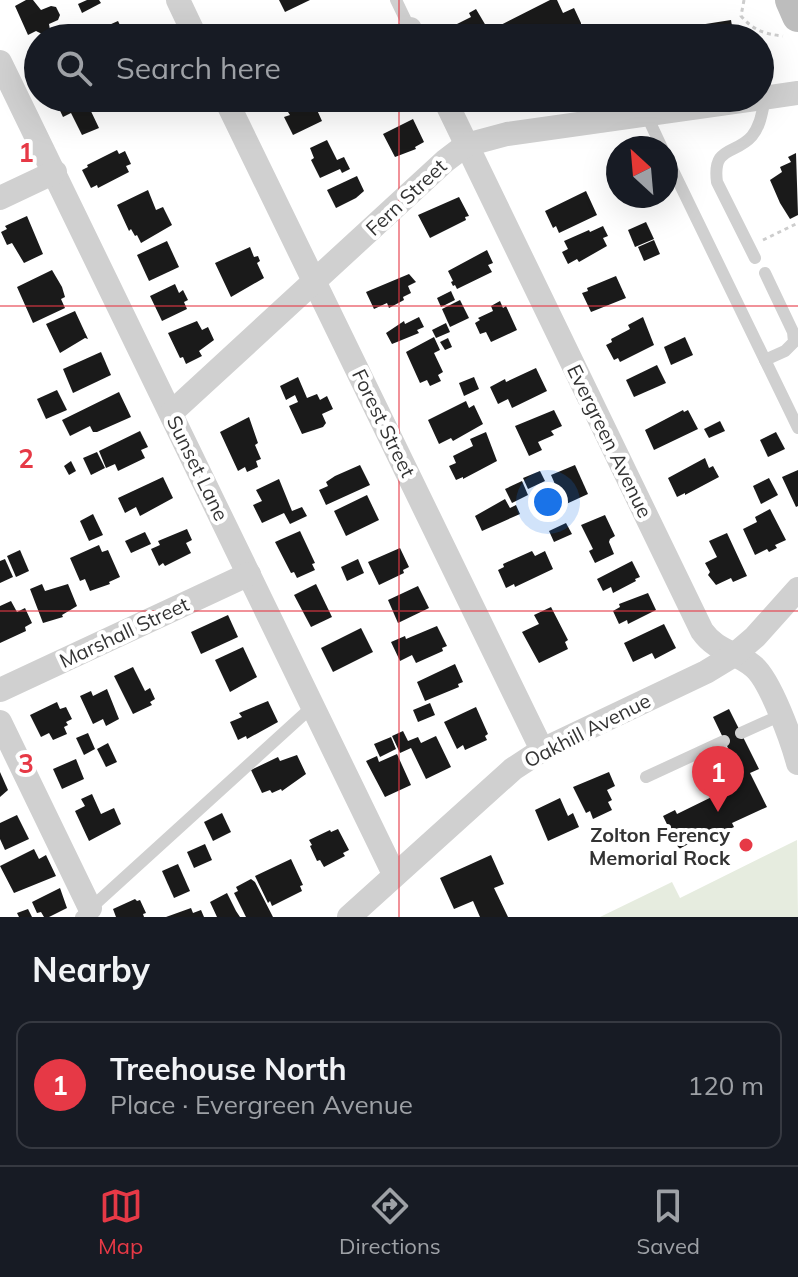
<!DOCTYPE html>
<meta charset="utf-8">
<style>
:root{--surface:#171b24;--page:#20242c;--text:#f1f3f6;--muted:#9ea1a6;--line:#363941;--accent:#e63946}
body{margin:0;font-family:Mulish,sans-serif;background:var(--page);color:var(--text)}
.compass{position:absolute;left:606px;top:136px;width:72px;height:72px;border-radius:50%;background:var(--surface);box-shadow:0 8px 32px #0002;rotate:334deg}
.you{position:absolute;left:548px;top:502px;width:28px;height:28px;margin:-20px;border:6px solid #fff;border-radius:50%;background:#1a73e8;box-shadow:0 0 0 12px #1a73e833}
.badge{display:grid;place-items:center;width:52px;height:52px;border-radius:50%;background:var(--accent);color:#fff;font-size:26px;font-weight:700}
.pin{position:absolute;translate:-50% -66px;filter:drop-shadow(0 2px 4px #0008)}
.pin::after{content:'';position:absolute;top:42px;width:28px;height:24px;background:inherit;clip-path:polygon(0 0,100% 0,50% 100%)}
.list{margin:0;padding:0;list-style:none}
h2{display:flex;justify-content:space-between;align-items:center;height:104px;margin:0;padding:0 32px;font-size:34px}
h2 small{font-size:26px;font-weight:400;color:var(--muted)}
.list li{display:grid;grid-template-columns:52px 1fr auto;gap:24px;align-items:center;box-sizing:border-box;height:128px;margin:0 16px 16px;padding:0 16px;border:2px solid var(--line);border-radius:16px}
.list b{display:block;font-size:30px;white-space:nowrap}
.list p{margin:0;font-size:26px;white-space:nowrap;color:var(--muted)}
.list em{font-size:26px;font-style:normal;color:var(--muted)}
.icon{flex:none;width:44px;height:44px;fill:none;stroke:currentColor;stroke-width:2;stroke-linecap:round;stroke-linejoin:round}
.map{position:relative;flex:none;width:798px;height:917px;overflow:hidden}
.search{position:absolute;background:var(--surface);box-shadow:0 8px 32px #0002;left:24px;right:24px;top:24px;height:88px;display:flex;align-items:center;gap:20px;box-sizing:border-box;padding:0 28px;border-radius:44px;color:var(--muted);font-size:30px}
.sheet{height:248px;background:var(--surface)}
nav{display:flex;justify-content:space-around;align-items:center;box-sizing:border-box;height:112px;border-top:2px solid var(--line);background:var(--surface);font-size:22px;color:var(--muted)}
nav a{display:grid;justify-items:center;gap:4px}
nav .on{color:var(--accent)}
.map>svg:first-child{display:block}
.green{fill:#e6ecdf}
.building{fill:#1a1a1a}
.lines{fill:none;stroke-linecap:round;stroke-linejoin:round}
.path{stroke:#cdcdcd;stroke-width:3;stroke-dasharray:4 4;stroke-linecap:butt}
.lane{stroke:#d0d0d0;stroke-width:12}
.street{stroke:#d0d0d0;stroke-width:24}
.secondary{stroke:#bdbdbd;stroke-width:32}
.grid{fill:none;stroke:#e63946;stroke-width:2;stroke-opacity:0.55}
.poi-dot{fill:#e63946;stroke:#fff;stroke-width:3}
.labels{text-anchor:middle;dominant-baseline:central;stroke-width:8;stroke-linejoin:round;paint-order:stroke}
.street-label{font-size:20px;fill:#333;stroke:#fff}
.poi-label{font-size:20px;font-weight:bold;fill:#333;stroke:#fff;text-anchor:end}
.grid-label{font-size:26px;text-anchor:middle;font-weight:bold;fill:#e63946;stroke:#fff;stroke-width:8;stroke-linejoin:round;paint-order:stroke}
</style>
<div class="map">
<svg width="798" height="917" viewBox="0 0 798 917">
<rect width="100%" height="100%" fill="#fff"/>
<!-- green -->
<polygon class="green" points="797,840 798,917 600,917 672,882 680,898"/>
<!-- building -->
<g class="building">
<polygon points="26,0 33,0 41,10 51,6 56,7 60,15 58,20 49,24 50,30 42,34 36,31 28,35 15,6"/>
<polygon points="87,0 99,0 101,3 82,13 78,4"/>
<polygon points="279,0 310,0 285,12"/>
<polygon points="550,0 557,0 563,13 574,8 581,23 581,26 574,29 576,32 579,31 580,38 462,38 455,25 471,17 469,13 476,9 489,31"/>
<polygon points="731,20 734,38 630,38 629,36"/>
<polygon points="118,21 126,38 104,38 100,29"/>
<polygon points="54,98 92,98 94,102 88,105 99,128 82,135 71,113 63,117"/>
<polygon points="367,98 393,98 373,109"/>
<polygon points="313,101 322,121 293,135 284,117 290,115 288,112"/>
<polygon points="413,119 424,142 415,147 416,149 395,157 383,134"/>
<polygon points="327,140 337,160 344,157 350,169 342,173 340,169 320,178 311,160 314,158 310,148"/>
<polygon points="117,150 119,154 125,151 131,164 126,166 129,172 98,188 97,185 91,188 82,170 88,167 87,165"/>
<polygon points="796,153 798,215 790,219 780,203 770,180 782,172 780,167 791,162 788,157"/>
<polygon points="357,176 364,191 356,198 336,208 327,190"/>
<polygon points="148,190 156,210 163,207 172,225 141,243 137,235 135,236 131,229 129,231 117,205"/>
<polygon points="586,191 597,215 559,233 556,226 553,228 545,211"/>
<polygon points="459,197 469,216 465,217 466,220 430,238 418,215"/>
<polygon points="27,216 43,254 24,263 12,243 7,245 1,232 7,229 5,226"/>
<polygon points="646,222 654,239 635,247 628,230"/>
<polygon points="603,226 608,236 603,238 607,246 579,262 577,259 568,264 562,252 568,249 564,241 589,230 590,232"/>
<polygon points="654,240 660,254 644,261 638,247"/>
<polygon points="167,241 179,267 149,281 137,255"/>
<polygon points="250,247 254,257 258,256 260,261 257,263 264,278 231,297 215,263"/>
<polygon points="487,250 493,263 488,265 492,272 457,289 455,285 453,286 451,282 453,281 448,271"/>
<polygon points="52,270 62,287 65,297 61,299 65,308 33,323 17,287"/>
<polygon points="409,274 416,282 408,286 411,293 403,297 404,300 389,308 387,303 374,309 366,292"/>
<polygon points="616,276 626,298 591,312 582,293 588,291 587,288"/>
<polygon points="175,284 179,293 183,290 188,300 184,302 187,309 162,321 150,296"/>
<polygon points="451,291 455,300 441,307 437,298"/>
<polygon points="460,300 469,318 450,327 442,309"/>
<polygon points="500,301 503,308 506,306 517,330 491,342 486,332 480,334 475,323 480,320 478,318 493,311 491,306"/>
<polygon points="75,311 88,339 85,338 60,353 46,324"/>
<polygon points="419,317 424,327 417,330 419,333 392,344 386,333 404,321 405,324"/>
<polygon points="643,317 654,345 620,362 618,358 614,360 606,345 612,342 611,339 630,329 628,325"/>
<polygon points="197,321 202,330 208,327 214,340 199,351 202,356 186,364 183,357 180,358 168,333"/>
<polygon points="446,323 450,332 436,338 432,330"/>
<polygon points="434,337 440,350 434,353 443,372 438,375 441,381 430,386 427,380 420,383 406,352"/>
<polygon points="685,337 693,355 671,365 664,347"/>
<polygon points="448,338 452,347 445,350 440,342"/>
<polygon points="101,352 111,375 73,393 63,369"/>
<polygon points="657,365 666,383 634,397 626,380"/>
<polygon points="536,368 547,391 512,408 508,399 498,404 490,387 505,379 506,382"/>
<polygon points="298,377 307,398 317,394 320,400 327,396 333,409 322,414 326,423 323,427 302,434 289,406 298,402 295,395 286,400 280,386"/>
<polygon points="474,377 479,389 464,396 459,383"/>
<polygon points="57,390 67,410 46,419 37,399"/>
<polygon points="119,392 131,417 97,432 93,432 90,426 70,436 62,420"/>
<polygon points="466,401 469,408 474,405 483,424 453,441 451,438 439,444 428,420"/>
<polygon points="554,410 562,426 551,431 554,435 538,442 542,450 529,456 515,426"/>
<polygon points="683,410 684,412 688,410 698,429 654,450 645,430"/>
<polygon points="249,417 258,443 255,445 261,459 256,461 258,467 247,472 245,467 238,471 220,432"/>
<polygon points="720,421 725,431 709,438 704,429"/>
<polygon points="140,431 148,447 141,450 145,458 118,471 115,464 106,468 99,451"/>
<polygon points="486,432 497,461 463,479 463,477 456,480 449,466 456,463 453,456 473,446 470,439"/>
<polygon points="776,432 785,449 768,457 760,440"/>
<polygon points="97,452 105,468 91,475 83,458"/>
<polygon points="705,458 709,468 713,466 719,477 685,495 685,493 677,497 668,478"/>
<polygon points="71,461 76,471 69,475 64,466"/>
<polygon points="360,465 370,485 326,505 319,490 328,486 326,482 335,476"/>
<polygon points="575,465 588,494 564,505 551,475"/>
<polygon points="798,470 798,506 796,507 782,477"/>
<polygon points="540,471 545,481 528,489 523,478"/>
<polygon points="163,477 173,498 140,516 136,507 125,513 118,498"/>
<polygon points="769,478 778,495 761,504 753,486"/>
<polygon points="279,479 292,511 302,507 307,516 290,524 284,513 262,523 253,505 262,501 256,490"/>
<polygon points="522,481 528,495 512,503 505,489"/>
<polygon points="367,495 379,520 346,536 334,511"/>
<polygon points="505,499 510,508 516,505 520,514 482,531 475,516"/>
<polygon points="770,509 786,540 775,545 777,548 769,552 767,549 755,555 743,529 757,522 755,517"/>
<polygon points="93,514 103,535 89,541 80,521"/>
<polygon points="605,515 615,536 610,539 609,542 614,554 595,563 589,551 593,549 581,525"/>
<polygon points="566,523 572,534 554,542 549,531"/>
<polygon points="187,529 192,540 186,543 191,553 165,566 163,563 159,566 151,549 160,545 158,541"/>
<polygon points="300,531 315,563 312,564 315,570 297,578 294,572 291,573 275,542"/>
<polygon points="145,532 151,544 131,553 125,541"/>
<polygon points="727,533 747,576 733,582 731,578 716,585 708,575 710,572 705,563 717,557 709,541"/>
<polygon points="99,545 102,552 108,550 120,577 109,582 110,584 90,591 85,579 80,581 70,558"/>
<polygon points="400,548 409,567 403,570 404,573 379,585 368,562"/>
<polygon points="20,550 29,571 16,577 7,556"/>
<polygon points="532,551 535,556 545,551 553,569 515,587 514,584 506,588 498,570 504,567 503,564"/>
<polygon points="5,559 13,577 0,583 0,561"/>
<polygon points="358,559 364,573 347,581 341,567"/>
<polygon points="632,561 640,577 635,579 636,581 613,593 611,587 603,591 597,579"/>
<polygon points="42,584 45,591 68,584 77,606 62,615 63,617 43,623 30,589"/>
<polygon points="316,584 332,617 311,627 294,595"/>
<polygon points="418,586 429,608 398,623 388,600"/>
<polygon points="648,593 656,610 628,624 627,620 619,624 613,611 620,607 619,604"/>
<polygon points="11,601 17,612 25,608 32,623 25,627 26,631 0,643 0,606"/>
<polygon points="551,607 568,640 565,642 568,649 539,663 522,632 539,624 534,615"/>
<polygon points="228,615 238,637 201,654 191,632"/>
<polygon points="664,624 676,648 655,659 652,653 633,662 624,643"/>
<polygon points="437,626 447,646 442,648 443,651 416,663 412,655 400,661 391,642 405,636 406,639"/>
<polygon points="361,628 373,652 333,672 321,648"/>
<polygon points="243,647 257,677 230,692 215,660"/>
<polygon points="455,664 463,682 458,684 459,687 425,701 417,682"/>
<polygon points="133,667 145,691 150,688 155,699 150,702 152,705 133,714 114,676"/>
<polygon points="107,689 119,719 106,726 103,719 93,724 80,696 91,691 93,696"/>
<polygon points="268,701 278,722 247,739 246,736 238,740 230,722 242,717 239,713"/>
<polygon points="57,702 60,709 66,707 72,719 66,722 68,725 64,727 67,734 53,740 49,733 41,737 30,715"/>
<polygon points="430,703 435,715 418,722 413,710"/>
<polygon points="476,707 488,734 485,736 487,740 465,750 463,745 457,749 444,722"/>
<polygon points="729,709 759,769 750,773 767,807 732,823 734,827 696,845 694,841 679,849 663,816 675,810 677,814 728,789 726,785 742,777 713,717"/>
<polygon points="403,731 408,741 418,737 421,743 436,736 451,767 426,779 411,748 400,753 392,736"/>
<polygon points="88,733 95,749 84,755 76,738"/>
<polygon points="391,737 396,749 380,757 374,744"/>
<polygon points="108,743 117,762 106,767 97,749"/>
<polygon points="397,754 411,785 385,797 366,761 377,756 379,762"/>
<polygon points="297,755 306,774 282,791 281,789 272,793 270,790 262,793 251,770 278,757 280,761"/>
<polygon points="76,759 84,779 62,789 53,769"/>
<polygon points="0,772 8,790 0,797"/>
<polygon points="609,772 615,786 607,790 612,800 608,802 612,810 593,819 590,811 586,813 573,787"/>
<polygon points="92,794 101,814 114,808 121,824 89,841 75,811 85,806 81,799"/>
<polygon points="560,798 568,816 573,813 579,827 548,841 535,810"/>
<polygon points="222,813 231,832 213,841 204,822"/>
<polygon points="17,815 29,839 5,850 0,839 0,823"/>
<polygon points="338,829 349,850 343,853 345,856 324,867 320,860 317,861 310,846 312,845 309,840 330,830 331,832"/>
<polygon points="205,844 212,860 194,868 187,852"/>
<polygon points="34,849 39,859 46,855 56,876 14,893 0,866"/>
<polygon points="491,855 504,884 494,888 508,917 480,917 473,901 454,909 440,878"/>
<polygon points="291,859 303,885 300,886 302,891 272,906 270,901 268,903 255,876"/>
<polygon points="178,864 190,891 174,898 162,871"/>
<polygon points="251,879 255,882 273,917 246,917 234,893 238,891 236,887"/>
<polygon points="60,888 67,908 49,917 44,917 41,912 37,913 32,902"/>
<polygon points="227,893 236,911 240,917 217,917 210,902"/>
<polygon points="135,899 137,901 140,900 146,913 143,914 144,917 116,917 113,909"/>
<polygon points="191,908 193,913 201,910 204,917 166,917"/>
<polygon points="28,909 32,917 19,917 17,913"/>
</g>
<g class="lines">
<!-- path -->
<g class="path">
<path d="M 744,0 L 741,16 C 753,30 764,34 783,36"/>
<polyline points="763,240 798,223"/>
</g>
<!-- lane -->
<g class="lane">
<polyline points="396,0 410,29"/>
<polyline points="647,116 662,148"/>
<polyline points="666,156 798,428"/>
<path d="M 755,258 L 717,182 C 712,145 736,155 752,136 C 761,125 762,111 765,99"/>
<polyline points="765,273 793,332 794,342 785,351 765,360"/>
<polyline points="741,733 781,715"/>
<polyline points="646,777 724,741"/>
<polyline points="81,917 313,706"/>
</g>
<!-- street -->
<g class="street">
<polyline points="178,0 196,38"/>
<polyline points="410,29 414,38"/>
<polyline points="0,62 394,874"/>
<polyline points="225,98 542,750"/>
<path d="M 444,98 L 702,631 C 717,652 735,651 753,666 C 770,679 792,741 798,763"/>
<polyline points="0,198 55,172"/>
<polyline points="171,413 445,161 466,145 507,134 798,93"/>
<polyline points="0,690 249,574"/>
<polyline points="0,722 90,908"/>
<polyline points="349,917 513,769 542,750 706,672 734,655 755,637 798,589"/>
</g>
<!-- secondary -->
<polyline class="secondary" points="791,0 798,16"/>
</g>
<!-- grid -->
<path class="grid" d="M 399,0 L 399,38M 399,98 L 399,917M 0,306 L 798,306M 0,611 L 798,611"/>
<!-- markers -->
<circle class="poi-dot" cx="746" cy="845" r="8"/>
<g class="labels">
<!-- street labels -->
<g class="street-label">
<text transform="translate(406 197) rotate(-43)">Fern Street</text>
<text transform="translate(384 423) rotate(64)">Forest Street</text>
<text transform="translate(610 441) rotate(64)">Evergreen Avenue</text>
<text transform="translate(198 468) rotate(64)">Sunset Lane</text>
<text transform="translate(124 632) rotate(-25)">Marshall Street</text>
<text transform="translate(587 730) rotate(-27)">Oakhill Avenue</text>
</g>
<!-- poi labels -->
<g class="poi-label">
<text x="730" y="834">Zolton Ferency<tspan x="730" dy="23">Memorial Rock</tspan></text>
</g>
</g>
<g class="grid-label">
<text x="26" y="162">1</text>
<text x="26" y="468">2</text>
<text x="26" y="773">3</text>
</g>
</svg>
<svg class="compass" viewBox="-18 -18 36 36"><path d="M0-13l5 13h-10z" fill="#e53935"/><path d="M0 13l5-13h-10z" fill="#9ea1a6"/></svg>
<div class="you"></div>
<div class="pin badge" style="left:718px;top:812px">1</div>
<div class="search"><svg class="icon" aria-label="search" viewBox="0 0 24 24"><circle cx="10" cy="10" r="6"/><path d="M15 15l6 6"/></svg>Search here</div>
</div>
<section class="sheet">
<h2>Nearby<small></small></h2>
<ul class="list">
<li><span class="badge">1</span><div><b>Treehouse North</b><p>Place · Evergreen Avenue</p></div><em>120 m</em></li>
</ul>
</section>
<nav>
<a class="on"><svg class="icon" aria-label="map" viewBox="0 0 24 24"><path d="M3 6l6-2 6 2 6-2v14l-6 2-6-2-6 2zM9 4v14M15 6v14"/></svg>Map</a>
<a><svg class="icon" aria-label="directions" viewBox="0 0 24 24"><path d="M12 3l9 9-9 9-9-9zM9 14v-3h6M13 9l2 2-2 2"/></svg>Directions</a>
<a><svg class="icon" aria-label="saved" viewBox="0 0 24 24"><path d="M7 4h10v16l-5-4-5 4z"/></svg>Saved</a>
</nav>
